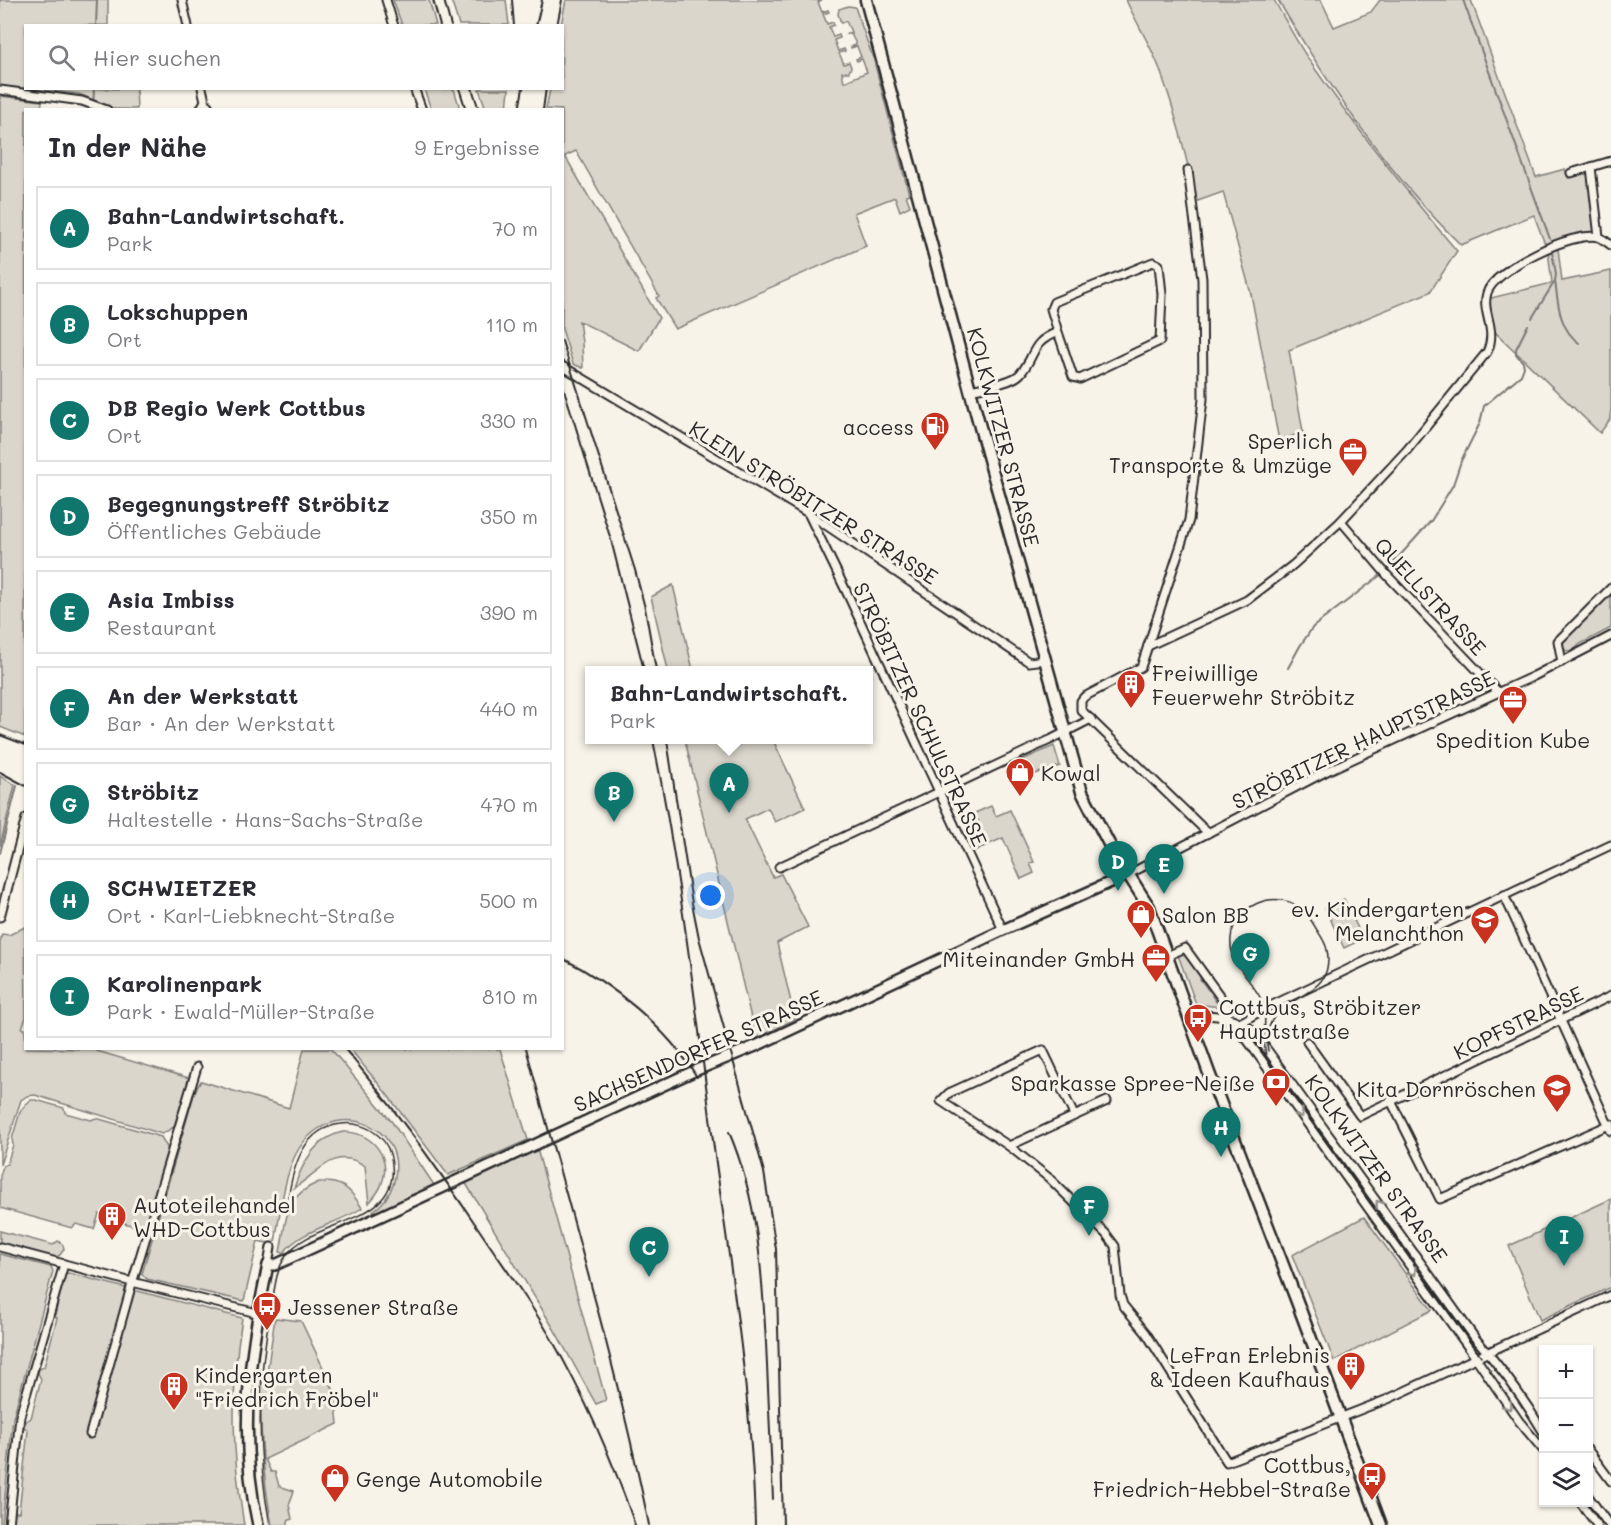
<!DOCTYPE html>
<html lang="de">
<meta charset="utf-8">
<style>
:root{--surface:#fff;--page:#f2f2f3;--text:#2b2b33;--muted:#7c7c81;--line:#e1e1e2;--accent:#0f766e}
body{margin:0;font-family:Mali,sans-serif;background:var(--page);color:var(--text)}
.controls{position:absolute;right:18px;bottom:18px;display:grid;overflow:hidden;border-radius:0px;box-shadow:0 2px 4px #0004}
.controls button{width:54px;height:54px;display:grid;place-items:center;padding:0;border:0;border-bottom:2px solid var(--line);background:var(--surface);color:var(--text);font:30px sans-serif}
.you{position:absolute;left:711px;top:896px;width:21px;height:21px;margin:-15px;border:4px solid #fff;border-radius:50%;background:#1a73e8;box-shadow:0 0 0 9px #1a73e833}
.badge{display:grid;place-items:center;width:39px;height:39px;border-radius:50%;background:var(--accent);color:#fff;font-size:20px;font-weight:700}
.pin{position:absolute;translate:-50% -50px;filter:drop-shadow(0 2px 3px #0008)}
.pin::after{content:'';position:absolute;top:32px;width:21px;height:18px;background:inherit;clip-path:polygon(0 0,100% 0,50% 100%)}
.popup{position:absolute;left:585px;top:666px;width:288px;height:78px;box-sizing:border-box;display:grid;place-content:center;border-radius:0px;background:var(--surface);filter:drop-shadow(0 2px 4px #0005);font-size:20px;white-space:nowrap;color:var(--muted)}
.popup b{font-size:22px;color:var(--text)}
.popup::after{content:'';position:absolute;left:50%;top:100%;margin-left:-12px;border:12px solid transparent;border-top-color:var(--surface)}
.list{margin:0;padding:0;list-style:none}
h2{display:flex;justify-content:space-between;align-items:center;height:78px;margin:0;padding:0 24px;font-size:26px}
h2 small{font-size:20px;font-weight:400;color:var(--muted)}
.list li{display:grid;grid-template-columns:39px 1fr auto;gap:18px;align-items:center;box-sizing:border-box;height:84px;margin:0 12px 12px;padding:0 12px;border:2px solid var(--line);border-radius:0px}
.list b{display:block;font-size:22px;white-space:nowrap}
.list p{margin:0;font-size:20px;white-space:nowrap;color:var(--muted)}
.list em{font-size:20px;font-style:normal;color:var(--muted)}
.icon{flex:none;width:33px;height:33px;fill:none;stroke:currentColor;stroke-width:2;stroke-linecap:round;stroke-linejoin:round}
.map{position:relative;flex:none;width:1611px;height:1525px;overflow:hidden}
.search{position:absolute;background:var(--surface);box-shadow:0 2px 4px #0004;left:24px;top:24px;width:540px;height:66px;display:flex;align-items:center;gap:15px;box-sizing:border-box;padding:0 21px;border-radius:0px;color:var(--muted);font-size:22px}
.panel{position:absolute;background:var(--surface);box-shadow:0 2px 4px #0004;left:24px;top:108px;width:540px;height:942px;border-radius:0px}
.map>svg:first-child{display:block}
.green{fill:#dad6cc;stroke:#82807c;stroke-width:1.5}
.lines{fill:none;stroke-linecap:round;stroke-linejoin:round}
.stream{stroke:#7a7874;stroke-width:2}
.minor-casing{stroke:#2b2b2b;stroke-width:11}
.tertiary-casing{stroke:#2b2b2b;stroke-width:14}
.secondary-casing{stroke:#2b2b2b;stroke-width:15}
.minor{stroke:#f7f3e8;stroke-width:7}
.tertiary{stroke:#f7f3e8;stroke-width:9}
.secondary{stroke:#f7f3e8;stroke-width:10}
.tram{stroke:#2b2b2b;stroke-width:1.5}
.rail{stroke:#2b2b2b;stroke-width:2}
.oneway{stroke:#918f8a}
.labels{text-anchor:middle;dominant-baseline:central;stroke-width:6;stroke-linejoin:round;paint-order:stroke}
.poi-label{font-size:21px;fill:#2b2b2b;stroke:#f7f3e8;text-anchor:end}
.street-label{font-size:21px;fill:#2b2b2b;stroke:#f7f3e8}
</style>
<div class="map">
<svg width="1611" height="1525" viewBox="0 0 1611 1525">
<rect width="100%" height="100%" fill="#f7f3e8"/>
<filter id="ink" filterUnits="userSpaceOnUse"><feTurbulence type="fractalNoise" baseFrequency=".0167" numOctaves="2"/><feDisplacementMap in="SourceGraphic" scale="12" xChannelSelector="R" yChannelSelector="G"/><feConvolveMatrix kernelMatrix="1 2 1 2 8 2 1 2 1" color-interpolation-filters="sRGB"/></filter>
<g filter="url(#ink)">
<!-- green -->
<g class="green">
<polygon points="0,0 108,0 108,25 26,26 26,88 136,89 137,109 115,109 79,94 0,86"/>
<polygon points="393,0 429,0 436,25 402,25"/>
<polygon points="451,0 506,0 509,25 459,25"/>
<polygon points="566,0 822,0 818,2 822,12 828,10 829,12 823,14 827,24 833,22 834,25 829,27 833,37 839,35 840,38 834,40 838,51 844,49 845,51 839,53 844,64 849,62 851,67 849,72 842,72 844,82 867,72 862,59 857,61 856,59 861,57 857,46 851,48 851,47 856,44 851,34 845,34 851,32 846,21 841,23 838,14 839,9 848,6 855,7 874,61 909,194 906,195 910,206 900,211 895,197 854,213 866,246 675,329 656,298 659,296 576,151 565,156 659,318 639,351 579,321 582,342 583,368 573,364 562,329 562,110 546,109 550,89 562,88 561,25"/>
<path d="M 1126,0 L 1274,0 C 1286,21 1297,43 1311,63 C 1356,128 1406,191 1457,251 L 1430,292 L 1289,350 L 1303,432 L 1279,441 L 1251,294 L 1223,192 L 1195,202 C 1187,156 1175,110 1159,67 C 1150,44 1136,22 1126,0 Z"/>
<path d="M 1278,0 L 1321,0 L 1334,27 L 1371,12 L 1380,0 L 1471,0 L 1536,177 L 1565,169 L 1568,178 L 1587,173 L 1596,232 L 1584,233 L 1546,247 L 1534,215 L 1461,245 C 1389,175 1329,87 1278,0 Z"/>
<polygon points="424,89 454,89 460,109 431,109"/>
<polygon points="479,89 509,89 507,109 486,109"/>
<polygon points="0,96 42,101 41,109 26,110 25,737 0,727"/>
<polygon points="1558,249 1562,281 1611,271 1611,418 1600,433 1493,330 1487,299 1552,283 1548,251"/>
<polygon points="673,585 693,670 668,670 651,597"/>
<polygon points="1611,593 1611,628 1580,644 1576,648 1569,651 1564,650 1562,644 1565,639"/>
<polygon points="685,740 729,740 731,748 748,740 773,740 805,808 775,822 768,808 745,819 773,877 781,874 808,927 777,943 795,1019 756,1039"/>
<polygon points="1054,746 1060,766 1026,777 1020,761"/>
<polygon points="0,776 15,785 0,846"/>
<polygon points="991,806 996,816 1010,810 1034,862 1030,863 1034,873 1021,879 1003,838 974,851 964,831 979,823 975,813"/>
<polygon points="1344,899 1363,939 1344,948 1325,908"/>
<polygon points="25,927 26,1017 22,1028 25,1029 26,1048 90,1049 189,1078 174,1127 162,1134 35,1095 27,1096 21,1100 0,1165 0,942 2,934 9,935"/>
<polygon points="1184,954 1188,955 1201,975 1200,979 1208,990 1213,992 1212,996 1220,1007 1196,1004 1178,955"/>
<path d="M 304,1049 L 331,1049 L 392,1122 L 434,1185 L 376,1213 L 373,1211 C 384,1204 390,1194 394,1182 C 409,1120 328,1096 297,1152 C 284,1175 280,1215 275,1242 L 271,1244 L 258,1241 L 244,1301 L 147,1279 L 142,1274 L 195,1091 L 201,1081 L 289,1108 Z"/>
<polygon points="350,1049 500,1049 528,1140 448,1175 386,1093"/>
<polygon points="31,1100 36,1100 64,1108 65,1113 91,1120 96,1118 161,1137 168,1149 145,1230 99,1214 94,1229 76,1224 72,1228 0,1208 0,1176 3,1166 7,1164 13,1145 12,1139 20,1112 25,1105"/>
<path d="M 343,1132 C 370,1131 392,1155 382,1183 C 380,1191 374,1197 369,1203 L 365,1166 C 335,1145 318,1173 294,1188 C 302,1164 315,1138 343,1132 Z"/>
<polygon points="537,1149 606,1400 596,1404 554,1329 465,1182"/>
<path d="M 319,1182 C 342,1181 350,1188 362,1208 C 340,1223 297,1231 284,1253 L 280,1252 C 287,1218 283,1197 319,1182 Z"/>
<polygon points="1611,1199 1611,1287 1540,1320 1509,1246"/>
<polygon points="1364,1217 1432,1310 1334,1361 1292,1255"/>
<polygon points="0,1231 53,1245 58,1241 63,1245 64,1249 60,1255 56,1257 0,1242"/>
<polygon points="0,1254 51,1267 53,1271 13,1418 2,1525 0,1525"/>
<path d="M 68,1273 L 242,1318 C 230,1389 232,1454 244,1525 L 13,1525 L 15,1512 L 19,1512 L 28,1430 L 24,1427 L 25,1422 L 31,1418 L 41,1379 L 38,1373 L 39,1369 L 44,1367 L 57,1318 L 55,1316 L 64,1275 Z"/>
<path d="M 275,1318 L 301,1321 L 335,1393 L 338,1424 L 265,1459 L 271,1472 L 275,1472 L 279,1486 L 294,1491 L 289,1505 L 292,1519 L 288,1521 L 288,1525 L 272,1525 C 263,1477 259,1429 262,1379 L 266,1379 Z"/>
</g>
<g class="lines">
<!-- stream -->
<g class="stream">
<polyline points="1463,0 1550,239"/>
<polyline points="96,26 97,0"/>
<polyline points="93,110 94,88"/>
<path d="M 1555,281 C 1558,303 1559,329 1579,343"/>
<polyline points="1532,318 1555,281 1556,274 1552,252"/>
<polyline points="1386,571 1431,521 1453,485 1461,461 1480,423 1484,406 1521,375 1524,367 1523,362 1516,354 1516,349 1528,325"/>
<polyline points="1288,668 1300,646 1313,627 1382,574"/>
<polyline points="0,853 17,786"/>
</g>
<!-- minor casing -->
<g class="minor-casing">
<g id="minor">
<polyline points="182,0 188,26"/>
<polyline points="386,0 394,26"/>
<polyline points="202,88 205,101 211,110"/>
<polyline points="414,88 422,110"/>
<polyline points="0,90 82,101 107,110"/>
<polyline points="200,110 205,101"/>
<polyline points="1591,167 1599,237"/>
<polyline points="1188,170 1202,279 1203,399 1189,520 1141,667 1084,697 1081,701 1081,710 1208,833"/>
<polyline points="1571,173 1611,161"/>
<polyline points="562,366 808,513 1029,662 1045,660"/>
<path d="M 970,390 C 983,387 1012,383 1020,374 C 1037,355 1029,343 1058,332 L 1051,309 L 1054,302 L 1153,262 L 1159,265 L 1162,294 L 1160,341 L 1080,379 L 1073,377 L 1058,332"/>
<polyline points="809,515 848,595 1003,930"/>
<polyline points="1341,521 1386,574 1498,692"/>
<path d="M 1148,646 L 1247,600 L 1293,565 L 1341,521 L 1407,450 L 1487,352 C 1498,329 1481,313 1487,293 C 1494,269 1574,230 1599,237 C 1603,239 1608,243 1611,245"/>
<polyline points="1562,662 1558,641 1611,588"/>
<polyline points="779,867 1050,740 1091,719"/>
<polyline points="1129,874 1329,770 1534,676 1611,636"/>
<polyline points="1504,895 1611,1131"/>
<polyline points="0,917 26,818"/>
<polyline points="1167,956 1185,948 1227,1006 1226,1017 1248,1041 1476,1358 1519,1421 1544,1451"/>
<path d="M 1188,1015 C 1212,1015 1237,1014 1255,1033 L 1475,1338 C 1501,1367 1524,1399 1544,1433"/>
<polyline points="1240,1023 1264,1009 1611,845"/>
<polyline points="1307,1042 1360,1116 1611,996"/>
<polyline points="1391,1101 1440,1199 1611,1124"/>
<polyline points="1074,1115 1043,1050 949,1093 941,1101 1009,1146 1049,1178 1106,1234 1115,1246 1120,1295 1123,1305 1146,1333 1227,1462 1388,1399 1611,1295"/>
<polyline points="1009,1146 1107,1101"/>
<polyline points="0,1247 132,1282 257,1313"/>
<polyline points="268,1265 271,1247"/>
<polyline points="90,1434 131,1287 197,1067"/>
<polyline points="1588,1450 1611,1481"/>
<polyline points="1588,1496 1609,1525"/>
<polyline points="1580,1502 1597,1525"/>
<polyline points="9,1525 20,1416 64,1264"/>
</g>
</g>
<!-- tertiary casing -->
<g class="tertiary-casing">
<path id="tertiary" d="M 258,1525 C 238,1436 249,1353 268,1265 L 275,1265 L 694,1071 L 758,1045 L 1003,930 L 1129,874"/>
</g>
<!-- secondary casing -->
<g class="secondary-casing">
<polyline id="secondary" points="866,0 980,427 1082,792 1109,844 1149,907 1209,1073 1296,1299 1381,1525"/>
</g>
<!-- minor -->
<use href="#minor" class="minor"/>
<!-- tertiary -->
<use href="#tertiary" class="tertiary"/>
<!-- secondary -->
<use href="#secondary" class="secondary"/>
<!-- tram -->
<g class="tram">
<path d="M 1268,1051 C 1257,989 1338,1007 1327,950 C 1326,943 1321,936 1317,930 C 1312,922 1308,913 1300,908 C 1274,888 1234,906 1231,938 C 1228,963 1251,979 1261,999 C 1270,1019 1259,1038 1268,1062 L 1481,1356"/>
<path d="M 270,1525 C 256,1451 257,1378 272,1303 C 275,1287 276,1270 286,1256 C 311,1218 399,1226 392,1164 C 391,1154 387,1143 379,1136 C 369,1127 355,1122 341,1124 C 303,1128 293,1167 288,1199"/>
</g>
<!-- rail -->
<g class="rail">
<polyline points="433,0 440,26"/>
<polyline points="444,0 451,26"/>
<polyline points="512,0 514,26"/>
<polyline points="536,26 542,0"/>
<polyline points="557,26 562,0"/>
<polyline points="459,88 466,110"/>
<polyline points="472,88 479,110"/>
<polyline points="519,110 523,88"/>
<polyline points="543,110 546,88"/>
<polyline points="562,341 635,570 645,608 656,670"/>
<polyline points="562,383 611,540 644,670"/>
<polyline points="0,735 26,745"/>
<path d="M 653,740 C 681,877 697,1017 715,1156 C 732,1278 752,1401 755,1525"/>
<polyline points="667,740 692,903 699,938 764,1172 776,1249 783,1525"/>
<polyline points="0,772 26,786"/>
<path d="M 562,958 C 613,984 667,1028 697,1077"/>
<path d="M 344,1048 C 392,1105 436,1166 478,1228 C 502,1264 529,1300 551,1338 C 585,1397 613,1461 635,1525"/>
<path d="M 526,1048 C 569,1207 616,1364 649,1525"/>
<path d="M 729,1132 C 758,1200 762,1270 766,1343 C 768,1395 771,1447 773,1499"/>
</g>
</g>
<!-- one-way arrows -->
<defs><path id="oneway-chevron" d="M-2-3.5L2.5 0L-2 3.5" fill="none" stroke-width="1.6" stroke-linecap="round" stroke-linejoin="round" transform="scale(1.5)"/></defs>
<g class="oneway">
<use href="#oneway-chevron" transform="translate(1300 1114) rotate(54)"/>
<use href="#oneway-chevron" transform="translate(1379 1204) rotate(-126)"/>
<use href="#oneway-chevron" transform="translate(1413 1272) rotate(54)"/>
<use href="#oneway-chevron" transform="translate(1508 1406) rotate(56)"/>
</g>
</g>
<!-- icons -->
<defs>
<g id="fuel-pin" transform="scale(1.5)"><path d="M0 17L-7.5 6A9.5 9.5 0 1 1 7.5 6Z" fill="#c8321e" stroke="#f7f3e8"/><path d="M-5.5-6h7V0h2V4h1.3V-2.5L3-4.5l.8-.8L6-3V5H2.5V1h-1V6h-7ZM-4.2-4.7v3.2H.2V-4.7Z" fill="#fff"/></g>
<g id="office-pin" transform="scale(1.5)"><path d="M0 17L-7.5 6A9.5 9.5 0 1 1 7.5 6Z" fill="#c8321e" stroke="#f7f3e8"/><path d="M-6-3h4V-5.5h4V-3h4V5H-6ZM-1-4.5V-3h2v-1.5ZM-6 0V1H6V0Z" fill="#fff"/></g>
<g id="building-pin" transform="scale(1.5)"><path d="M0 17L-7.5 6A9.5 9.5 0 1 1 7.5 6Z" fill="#c8321e" stroke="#f7f3e8"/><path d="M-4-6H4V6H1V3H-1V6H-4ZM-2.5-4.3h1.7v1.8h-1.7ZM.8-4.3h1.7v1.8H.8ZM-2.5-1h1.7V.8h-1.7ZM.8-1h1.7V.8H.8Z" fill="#fff"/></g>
<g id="shop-pin" transform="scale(1.5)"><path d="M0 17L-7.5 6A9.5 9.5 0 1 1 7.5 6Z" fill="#c8321e" stroke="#f7f3e8"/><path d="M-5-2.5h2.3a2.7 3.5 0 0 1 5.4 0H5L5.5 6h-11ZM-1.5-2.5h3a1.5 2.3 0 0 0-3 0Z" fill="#fff"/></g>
<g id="school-pin" transform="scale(1.5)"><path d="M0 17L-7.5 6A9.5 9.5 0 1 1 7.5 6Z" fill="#c8321e" stroke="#f7f3e8"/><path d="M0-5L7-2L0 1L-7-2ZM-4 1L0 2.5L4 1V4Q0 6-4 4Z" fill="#fff"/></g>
<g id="bus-pin" transform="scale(1.5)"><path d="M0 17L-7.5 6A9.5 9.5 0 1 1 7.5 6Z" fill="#c8321e" stroke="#f7f3e8"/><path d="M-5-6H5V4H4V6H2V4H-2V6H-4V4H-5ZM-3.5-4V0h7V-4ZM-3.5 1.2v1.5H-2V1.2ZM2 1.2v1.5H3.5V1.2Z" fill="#fff"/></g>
<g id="bank-pin" transform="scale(1.5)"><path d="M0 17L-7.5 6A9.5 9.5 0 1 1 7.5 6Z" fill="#c8321e" stroke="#f7f3e8"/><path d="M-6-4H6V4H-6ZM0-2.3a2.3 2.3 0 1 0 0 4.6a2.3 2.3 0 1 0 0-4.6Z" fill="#fff"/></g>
</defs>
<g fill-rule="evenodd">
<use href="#fuel-pin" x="935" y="426"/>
<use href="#office-pin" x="1353" y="452"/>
<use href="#building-pin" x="1131" y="684"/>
<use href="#office-pin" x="1513" y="700"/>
<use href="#shop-pin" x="1020" y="772"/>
<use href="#shop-pin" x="1141" y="914"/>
<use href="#school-pin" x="1485" y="920"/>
<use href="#office-pin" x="1156" y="958"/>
<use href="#bus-pin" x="1198" y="1018"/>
<use href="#bank-pin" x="1276" y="1082"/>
<use href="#school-pin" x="1557" y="1088"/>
<use href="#building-pin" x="112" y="1216"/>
<use href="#bus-pin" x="267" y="1306"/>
<use href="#building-pin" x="1351" y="1366"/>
<use href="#building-pin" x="174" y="1386"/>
<use href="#bus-pin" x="1372" y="1476"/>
<use href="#shop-pin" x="335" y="1478"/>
</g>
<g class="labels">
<!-- poi labels -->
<g class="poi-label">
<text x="914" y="426">access</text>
<text x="1332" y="440">Sperlich<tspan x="1332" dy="24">Transporte &amp; Umzüge</tspan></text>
<text x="1152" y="672" text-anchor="start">Freiwillige<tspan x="1152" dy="24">Feuerwehr Ströbitz</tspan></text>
<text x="1513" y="739" text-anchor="middle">Spedition Kube</text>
<text x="1041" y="772" text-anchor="start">Kowal</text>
<text x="1464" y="908">ev. Kindergarten<tspan x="1464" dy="24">Melanchthon</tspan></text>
<text x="1162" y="914" text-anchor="start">Salon BB</text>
<text x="1135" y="958">Miteinander GmbH</text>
<text x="1219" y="1006" text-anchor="start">Cottbus, Ströbitzer<tspan x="1219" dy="24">Hauptstraße</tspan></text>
<text x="1255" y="1082">Sparkasse Spree-Neiße</text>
<text x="1536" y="1088">Kita Dornröschen</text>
<text x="133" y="1204" text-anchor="start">Autoteilehandel<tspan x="133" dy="24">WHD-Cottbus</tspan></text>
<text x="288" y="1306" text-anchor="start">Jessener Straße</text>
<text x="1330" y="1354">LeFran Erlebnis<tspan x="1330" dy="24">&amp; Ideen Kaufhaus</tspan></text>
<text x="195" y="1374" text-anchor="start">Kindergarten<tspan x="195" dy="24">"Friedrich Fröbel"</tspan></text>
<text x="1351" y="1464">Cottbus,<tspan x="1351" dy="24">Friedrich-Hebbel-Straße</tspan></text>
<text x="356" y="1478" text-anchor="start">Genge Automobile</text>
</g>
<!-- street labels -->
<g class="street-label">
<text transform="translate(1004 437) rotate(75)">KOLKWITZER STRASSE</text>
<text transform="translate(814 502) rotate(32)">KLEIN STRÖBITZER STRASSE</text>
<text transform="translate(1431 596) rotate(47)">QUELLSTRASSE</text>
<text transform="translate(921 714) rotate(65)">STRÖBITZER SCHULSTRASSE</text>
<text transform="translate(1363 739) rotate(-26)">STRÖBITZER HAUPTSTRASSE</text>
<text transform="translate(1518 1022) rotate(-26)">KOPFSTRASSE</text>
<text transform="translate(698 1050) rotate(-24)">SACHSENDORFER STRASSE</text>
<text transform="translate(1377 1168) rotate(54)">KOLKWITZER STRASSE</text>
</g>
</g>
</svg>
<div class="controls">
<button>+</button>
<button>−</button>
<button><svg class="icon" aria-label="layers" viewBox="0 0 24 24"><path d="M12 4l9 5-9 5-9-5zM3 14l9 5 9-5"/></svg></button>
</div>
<div class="you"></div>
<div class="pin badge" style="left:729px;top:813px">A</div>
<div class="popup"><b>Bahn-Landwirtschaft.</b>Park</div>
<div class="pin badge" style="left:614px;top:822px">B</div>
<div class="pin badge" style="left:649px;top:1277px">C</div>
<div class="pin badge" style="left:1118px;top:891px">D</div>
<div class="pin badge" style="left:1164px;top:894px">E</div>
<div class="pin badge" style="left:1089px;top:1236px">F</div>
<div class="pin badge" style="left:1250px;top:983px">G</div>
<div class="pin badge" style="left:1221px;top:1157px">H</div>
<div class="pin badge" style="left:1564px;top:1266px">I</div>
<div class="search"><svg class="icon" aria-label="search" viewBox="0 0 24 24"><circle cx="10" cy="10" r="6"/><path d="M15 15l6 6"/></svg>Hier suchen</div>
<section class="panel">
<h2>In der Nähe<small>9 Ergebnisse</small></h2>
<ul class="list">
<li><span class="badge">A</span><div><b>Bahn-Landwirtschaft.</b><p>Park</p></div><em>70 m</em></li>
<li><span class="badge">B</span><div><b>Lokschuppen</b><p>Ort</p></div><em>110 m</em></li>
<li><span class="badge">C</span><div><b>DB Regio Werk Cottbus</b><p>Ort</p></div><em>330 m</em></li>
<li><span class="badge">D</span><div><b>Begegnungstreff Ströbitz</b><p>Öffentliches Gebäude</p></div><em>350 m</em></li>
<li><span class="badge">E</span><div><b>Asia Imbiss</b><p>Restaurant</p></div><em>390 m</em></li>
<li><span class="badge">F</span><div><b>An der Werkstatt</b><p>Bar · An der Werkstatt</p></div><em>440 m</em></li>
<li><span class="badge">G</span><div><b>Ströbitz</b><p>Haltestelle · Hans-Sachs-Straße</p></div><em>470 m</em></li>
<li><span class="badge">H</span><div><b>SCHWIETZER</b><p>Ort · Karl-Liebknecht-Straße</p></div><em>500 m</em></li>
<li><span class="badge">I</span><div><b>Karolinenpark</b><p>Park · Ewald-Müller-Straße</p></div><em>810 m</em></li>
</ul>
</section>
</div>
